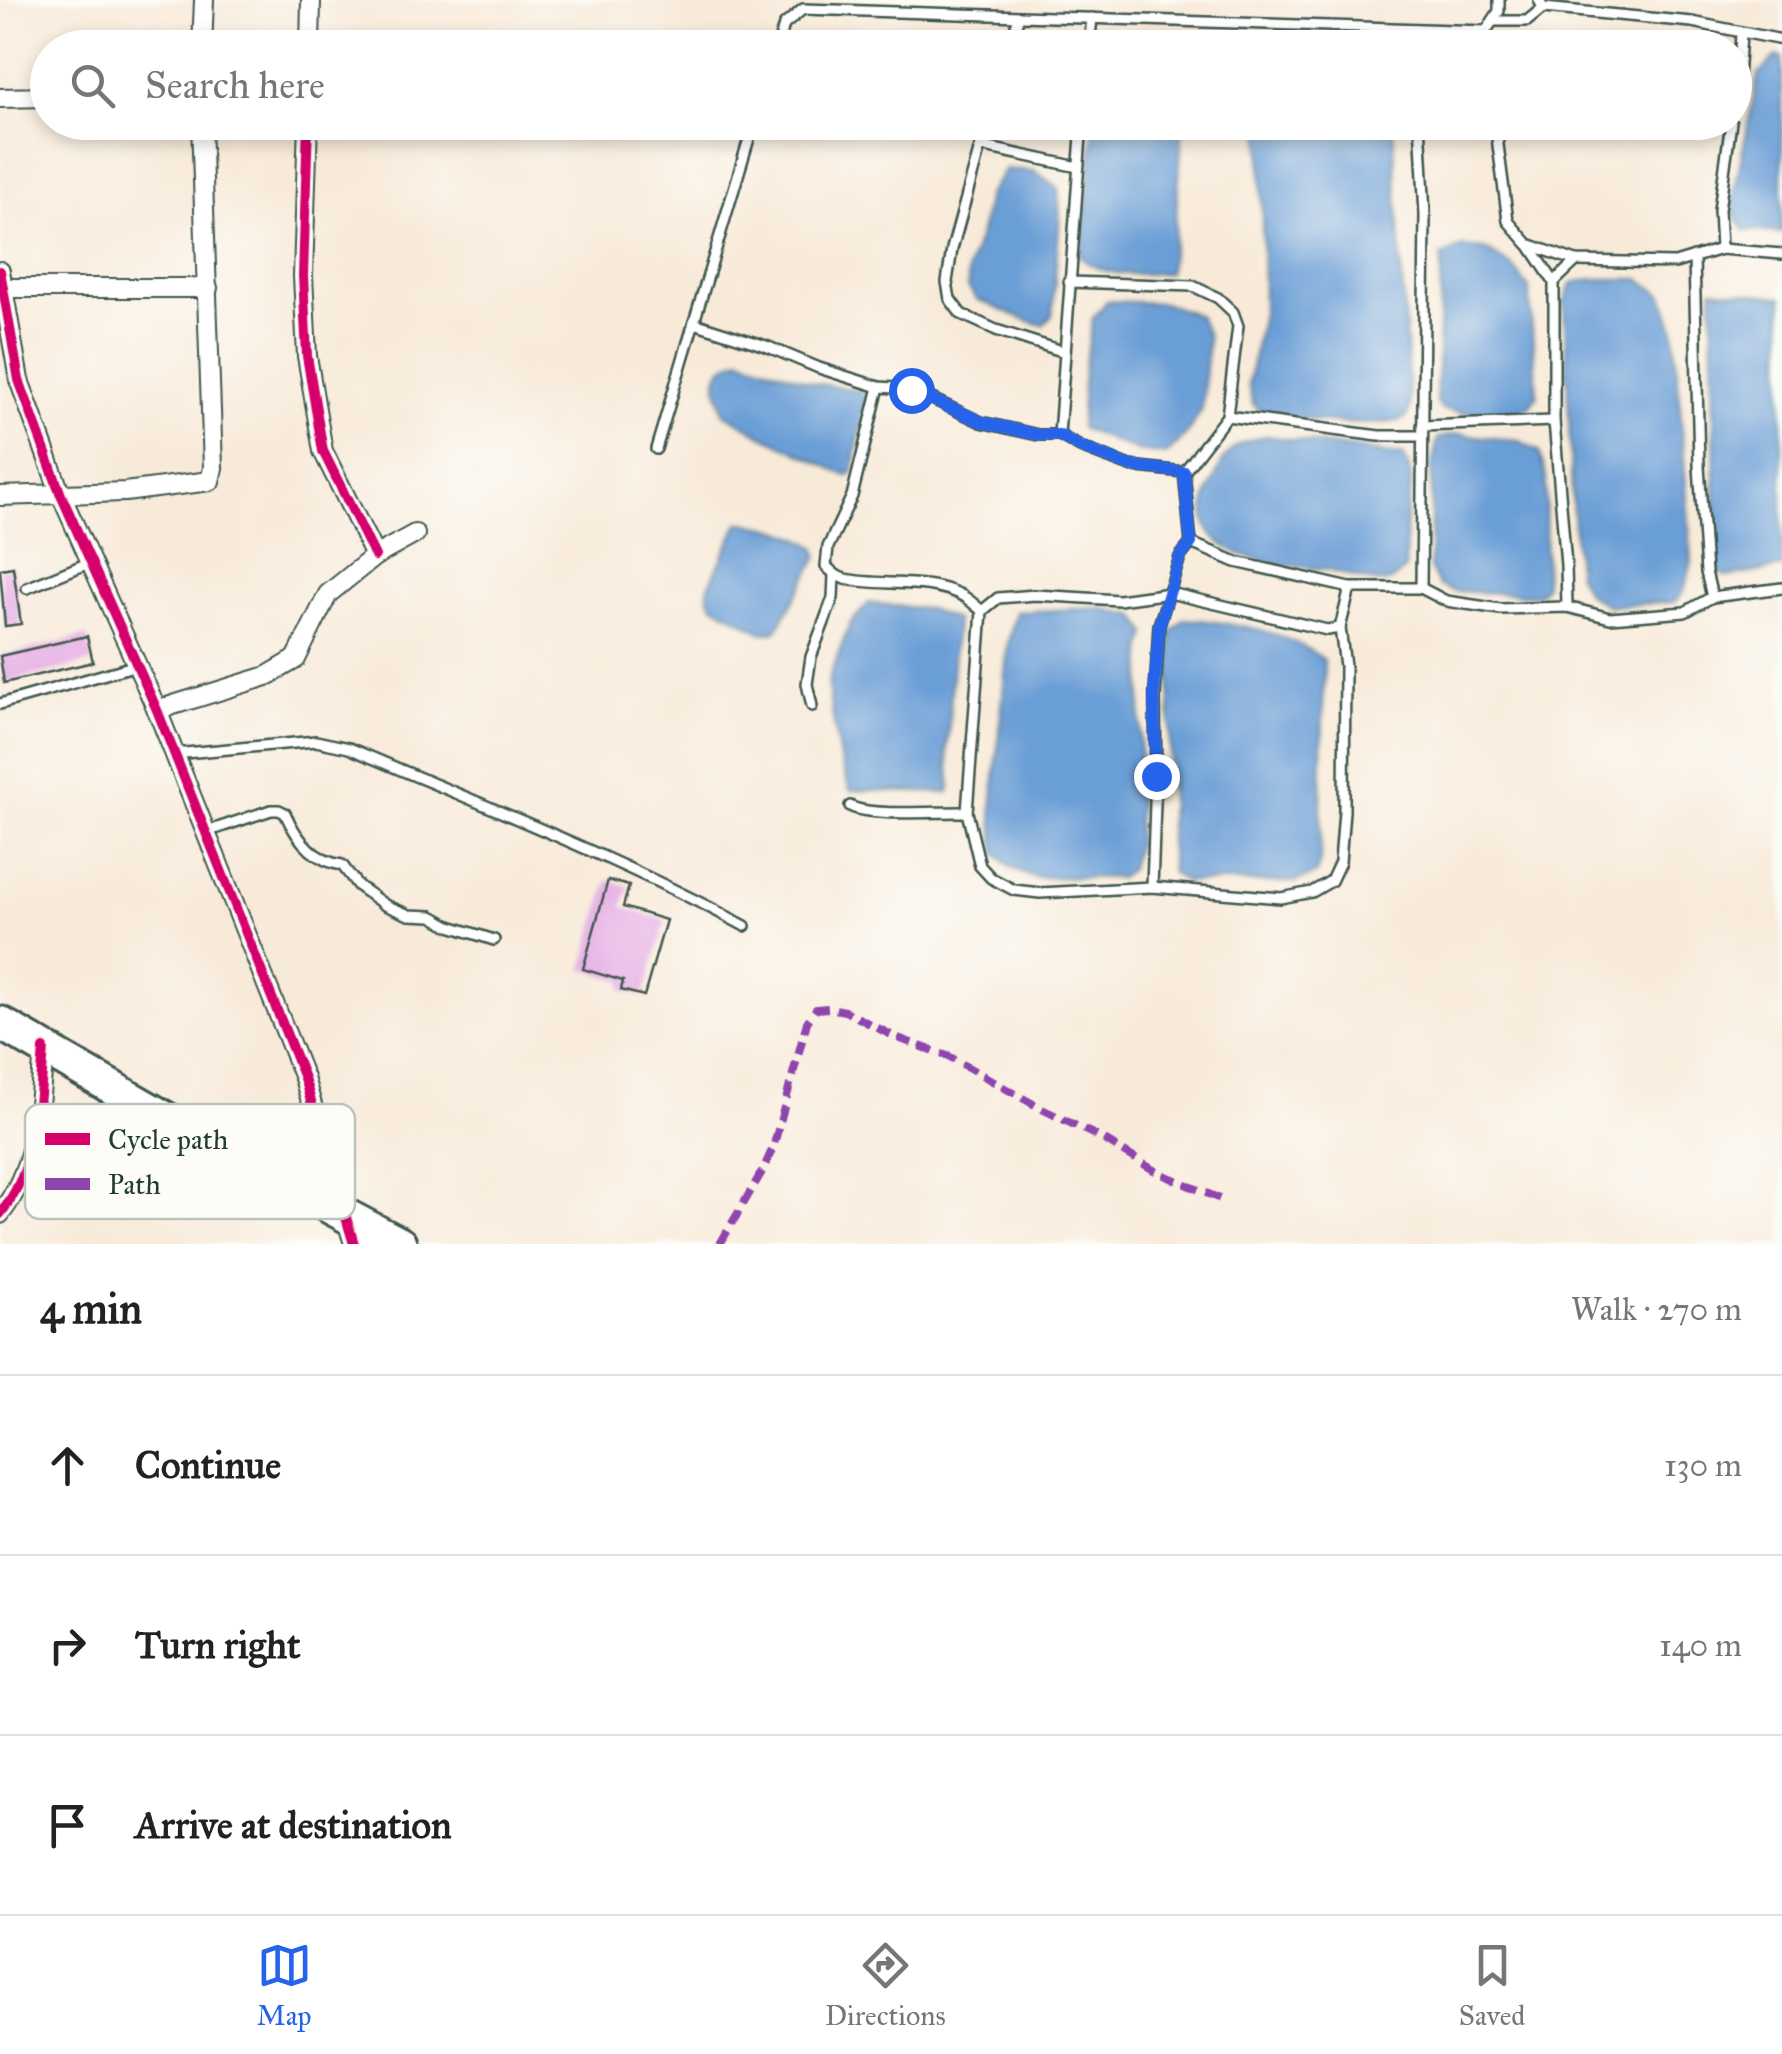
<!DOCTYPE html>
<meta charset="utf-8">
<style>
:root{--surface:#fff;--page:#f2f2f2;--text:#222;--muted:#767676;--line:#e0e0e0;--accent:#2563eb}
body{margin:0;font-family:"IM FELL Great Primer",serif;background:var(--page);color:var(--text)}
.stop{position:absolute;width:30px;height:30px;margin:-22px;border:8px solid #2563eb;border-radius:50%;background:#fff}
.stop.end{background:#2563eb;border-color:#fff;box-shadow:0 2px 10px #0008}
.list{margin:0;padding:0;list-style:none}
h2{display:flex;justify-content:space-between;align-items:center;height:130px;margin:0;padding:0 40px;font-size:42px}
h2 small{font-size:32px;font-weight:400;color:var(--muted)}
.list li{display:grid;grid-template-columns:65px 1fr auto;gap:30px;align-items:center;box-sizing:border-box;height:180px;padding:0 40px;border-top:2px solid var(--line)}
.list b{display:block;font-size:38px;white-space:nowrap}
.list em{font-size:32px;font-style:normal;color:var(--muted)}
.icon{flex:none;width:55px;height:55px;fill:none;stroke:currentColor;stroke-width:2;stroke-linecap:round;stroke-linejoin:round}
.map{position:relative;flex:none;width:1782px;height:1244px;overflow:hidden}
.search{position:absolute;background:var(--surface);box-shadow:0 5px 15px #0003;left:30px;right:30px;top:30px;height:110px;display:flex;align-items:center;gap:25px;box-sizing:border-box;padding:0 35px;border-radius:55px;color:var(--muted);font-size:38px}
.sheet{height:670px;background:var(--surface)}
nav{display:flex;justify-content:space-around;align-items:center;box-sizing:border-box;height:140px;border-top:2px solid var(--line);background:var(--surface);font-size:28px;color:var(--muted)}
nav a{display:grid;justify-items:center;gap:5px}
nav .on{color:var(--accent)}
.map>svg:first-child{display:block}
.water{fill:#6b9ed6;stroke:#456e85;stroke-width:2.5}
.building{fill:#e3a6e2}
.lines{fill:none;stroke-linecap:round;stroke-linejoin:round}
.lane-casing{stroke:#40574d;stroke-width:14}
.street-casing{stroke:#40574d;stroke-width:22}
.highway-casing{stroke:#40574d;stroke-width:38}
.lane{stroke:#fff;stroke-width:9}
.street{stroke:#fff;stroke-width:18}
.highway{stroke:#fff;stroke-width:32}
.quiet{stroke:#8e44ad;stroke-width:8;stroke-dasharray:15 8;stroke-linecap:butt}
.cycleway-casing{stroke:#fdfcf7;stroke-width:16}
.cycleway{stroke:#d6006c;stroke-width:10}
.route{stroke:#2563eb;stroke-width:12}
.key{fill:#fdfcf7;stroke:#bac3bc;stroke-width:2.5}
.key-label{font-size:28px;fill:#1f3d34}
</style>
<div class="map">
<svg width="1782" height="1244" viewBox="0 0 1782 1244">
<rect width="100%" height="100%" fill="#fdfcf7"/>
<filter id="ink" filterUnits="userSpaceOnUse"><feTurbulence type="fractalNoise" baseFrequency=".01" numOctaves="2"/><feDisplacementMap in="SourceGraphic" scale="20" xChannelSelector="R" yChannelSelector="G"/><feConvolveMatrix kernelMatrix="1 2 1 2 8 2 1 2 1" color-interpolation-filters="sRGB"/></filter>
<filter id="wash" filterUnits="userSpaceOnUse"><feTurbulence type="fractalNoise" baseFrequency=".0048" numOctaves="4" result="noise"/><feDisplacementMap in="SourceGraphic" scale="40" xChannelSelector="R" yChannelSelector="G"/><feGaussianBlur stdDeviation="2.25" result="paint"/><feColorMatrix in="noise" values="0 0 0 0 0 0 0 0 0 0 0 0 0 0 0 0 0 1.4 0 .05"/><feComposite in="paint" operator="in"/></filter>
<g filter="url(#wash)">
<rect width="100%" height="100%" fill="#f8ead9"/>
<!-- water -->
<g class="water">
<polygon points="1776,56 1782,57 1782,233 1744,230 1731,208 1758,75"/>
<path d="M 1095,123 L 1183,123 L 1174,241 L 1168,273 C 1136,274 1106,279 1080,257 Z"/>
<path d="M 1261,123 L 1393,123 L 1410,409 L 1406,418 C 1374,431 1301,418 1265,415 L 1253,404 L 1248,384 L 1263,308 Z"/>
<path d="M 1005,169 L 1035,171 L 1058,188 L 1060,216 L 1052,316 L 1043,325 C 1019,320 1000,308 977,300 L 968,287 L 968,268 L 980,233 L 988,195 Z"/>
<path d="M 1462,247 L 1485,249 L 1513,267 L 1529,288 L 1537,395 L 1529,408 C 1501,416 1469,415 1441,409 L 1436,401 L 1442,256 Z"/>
<polygon points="1593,279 1640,279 1663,295 1674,329 1692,561 1684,591 1674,602 1608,606 1588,594 1577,575 1572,499 1564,302 1572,283"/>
<polygon points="1712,289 1782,297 1782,568 1726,577 1717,570 1716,557"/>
<polygon points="1107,301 1164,303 1198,315 1208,337 1202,409 1187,434 1166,455 1138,451 1080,428 1084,369 1093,318"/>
<path d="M 741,358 L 814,383 L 858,390 L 866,396 L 853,472 L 847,476 L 760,434 L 724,413 C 717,386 707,370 741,358 Z"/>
<polygon points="1459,434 1520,441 1539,452 1546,476 1545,586 1538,595 1453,591 1439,585 1430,568 1432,465 1438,438"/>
<path d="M 1266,436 L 1404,456 C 1415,479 1411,488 1407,511 C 1404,530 1407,550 1405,569 C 1399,574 1395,581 1387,582 C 1368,584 1345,573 1326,570 C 1290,564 1206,563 1204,512 C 1204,500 1211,486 1216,476 C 1228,447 1236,442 1266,436 Z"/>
<path d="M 739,523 C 765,524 794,533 816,547 L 818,557 L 776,631 L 763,633 L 717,607 C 709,602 708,597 708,588 Z"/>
<polygon points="869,603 928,609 956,620 947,750 951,786 948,793 850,790 840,759 829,695 829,679 850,624"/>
<polygon points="1099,608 1135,615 1147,633 1143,647 1137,842 1130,869 1120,878 1034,877 1011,868 996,853 992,808 1008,643 1016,612"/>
<path d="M 1184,619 C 1232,622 1285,630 1324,660 L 1320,861 L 1316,874 L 1295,882 L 1185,882 L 1172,873 L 1169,842 L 1171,632 Z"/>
</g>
<g id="blocks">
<!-- building -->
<g class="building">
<polygon points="13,567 21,624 5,626 0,569"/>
<polygon points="87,636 93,662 4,683 0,656"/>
<polygon points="608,880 629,886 623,907 666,920 644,996 621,990 623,981 583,969"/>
</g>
</g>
</g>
<g filter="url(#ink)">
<use href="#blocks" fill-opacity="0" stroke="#40574d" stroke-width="2.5"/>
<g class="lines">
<!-- lane casing -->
<g class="lane-casing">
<g id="lane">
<polyline points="1543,8 1692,22 1782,40"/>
<polyline points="1493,21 1527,21 1543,8 1539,0"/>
<polyline points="1416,29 1417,48"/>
<polyline points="777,48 784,25 803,9 1486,31 1499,11 1499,0"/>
<polyline points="1009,48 1019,16"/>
<polyline points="1089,48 1092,18"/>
<polyline points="1485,48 1486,31"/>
<polyline points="1734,101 1738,79 1741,34"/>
<polyline points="987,122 952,249 947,282 950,299 961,314 996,330 1065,352"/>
<polyline points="1420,122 1425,215 1421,588"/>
<polyline points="1495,122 1508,221 1528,244 1576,261 1675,263 1721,249 1782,254"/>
<polyline points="980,146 1078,167"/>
<polyline points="1530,246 1554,282 1554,421 1566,565 1567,607"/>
<polyline points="1721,249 1719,210 1731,122"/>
<polyline points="1694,257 1699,466 1706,572 1712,597"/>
<polyline points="1069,282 1193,286 1218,298 1233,312 1238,326 1227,416"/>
<polyline points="1554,282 1576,261"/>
<polyline points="694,323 766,346 819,368 879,387 911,389 981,422 1038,435 1059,435 1080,447 1130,466 1184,472 1227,416 1379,436 1422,436"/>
<path d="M 879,387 L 852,496 L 828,547 L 826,566 C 832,572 837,577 845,579 C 883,587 927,577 963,596 C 970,600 976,606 982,611 L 967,812 L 980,866 L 991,878 L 1014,890 L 1040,893 L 1152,887 L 1281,898 L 1312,892 L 1331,881 L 1340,862 L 1344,811 L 1345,666 L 1340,628 L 1350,588"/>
<polyline points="1422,426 1554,421"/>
<polyline points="1059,435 1082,122"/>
<polyline points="656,449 754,122"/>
<polyline points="1184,472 1191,543 1236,562 1350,588 1421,588 1446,601 1500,609 1567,607 1610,618 1685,612 1712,597 1782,588"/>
<polyline points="27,588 91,562"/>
<polyline points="982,611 998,598 1035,595 1119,600 1170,593 1327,630 1340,628"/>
<polyline points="0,704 137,665"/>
<polyline points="812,706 807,684 811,657 833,598 834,575"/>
<path d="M 174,754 L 316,741 L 349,748 C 483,805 618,858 745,926"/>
<path d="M 850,806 C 868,817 941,811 967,812"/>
<path d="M 206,832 L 271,810 L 279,810 L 285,813 C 296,838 314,861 342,865 L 358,886 L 385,905 L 409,915 L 432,916 L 450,926 L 494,940"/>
<polyline points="1152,887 1156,776 1155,695 1159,625 1180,557 1191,543"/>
</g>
</g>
<!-- street casing -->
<g class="street-casing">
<g id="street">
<polyline points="202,48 204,0"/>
<polyline points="310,48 311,0"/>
<polyline points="0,98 48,97"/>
<polyline points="308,122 303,276 307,356 323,451 375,556"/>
<polyline points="0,271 19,380 61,495 157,710 304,1078 354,1244"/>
<polyline points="0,288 208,288"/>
<polyline points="0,496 125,492 210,481 213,468 201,122"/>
<polyline points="157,710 267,676 296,659 328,594 375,556 415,534"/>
<path d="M 255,1160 C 286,1166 309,1142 310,1113"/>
<path d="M 0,1214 C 38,1167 39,1106 44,1049"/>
</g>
</g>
<!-- highway casing -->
<g class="highway-casing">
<polyline id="highway" points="0,1023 205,1141 400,1244"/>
</g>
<!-- lane -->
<use href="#lane" class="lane"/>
<!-- street -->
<use href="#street" class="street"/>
<!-- highway -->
<use href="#highway" class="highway"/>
<!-- quiet -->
<polyline class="quiet" points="720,1244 763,1170 773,1148 807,1022 816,1009 829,1008 845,1011 895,1037 950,1057 1042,1109 1103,1139 1157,1172 1225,1201"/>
<!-- cycleway casing -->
<g class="cycleway-casing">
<g id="cycleway">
<polyline points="308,122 303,276 307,356 323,451 375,556"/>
<polyline points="0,271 19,380 61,495 157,710 304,1078 354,1244"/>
<path d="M 0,1214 C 38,1167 39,1106 44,1049"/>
</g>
</g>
<!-- cycleway -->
<use href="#cycleway" class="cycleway"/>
</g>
</g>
<g class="lines" filter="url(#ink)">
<!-- route -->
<polyline class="route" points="911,390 982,422 1038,435 1059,435 1080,447 1130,466 1184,472 1191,543 1180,557 1159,626 1154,694 1156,776"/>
</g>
<!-- legend -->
<rect x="25" y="1104" width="330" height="115" rx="15" class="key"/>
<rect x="45" y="1133" width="45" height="12" fill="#d6006c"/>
<rect x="45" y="1178" width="45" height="12" fill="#8e44ad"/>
<g class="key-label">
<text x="108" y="1149">Cycle path</text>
<text x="108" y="1194">Path</text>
</g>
</svg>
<div class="stop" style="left:911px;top:390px"></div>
<div class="stop end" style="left:1156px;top:776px"></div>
<div class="search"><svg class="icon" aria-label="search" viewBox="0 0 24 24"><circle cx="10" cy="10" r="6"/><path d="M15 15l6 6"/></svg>Search here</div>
</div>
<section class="sheet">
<h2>4 min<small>Walk · 270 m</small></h2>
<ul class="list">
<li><svg class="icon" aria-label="ahead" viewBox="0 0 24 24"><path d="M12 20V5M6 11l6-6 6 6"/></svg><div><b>Continue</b></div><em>130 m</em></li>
<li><svg class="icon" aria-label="right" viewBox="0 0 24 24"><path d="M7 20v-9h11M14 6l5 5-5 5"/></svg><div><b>Turn right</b></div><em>140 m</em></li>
<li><svg class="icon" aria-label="arrive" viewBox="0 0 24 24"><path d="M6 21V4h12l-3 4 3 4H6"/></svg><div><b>Arrive at destination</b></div></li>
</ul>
</section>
<nav>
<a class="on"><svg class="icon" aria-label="map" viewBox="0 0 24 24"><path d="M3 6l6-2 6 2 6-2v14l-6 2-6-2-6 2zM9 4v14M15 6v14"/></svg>Map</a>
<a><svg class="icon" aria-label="directions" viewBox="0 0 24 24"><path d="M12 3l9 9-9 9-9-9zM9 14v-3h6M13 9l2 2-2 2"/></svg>Directions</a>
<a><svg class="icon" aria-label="saved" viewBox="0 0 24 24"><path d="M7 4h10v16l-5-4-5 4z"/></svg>Saved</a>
</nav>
